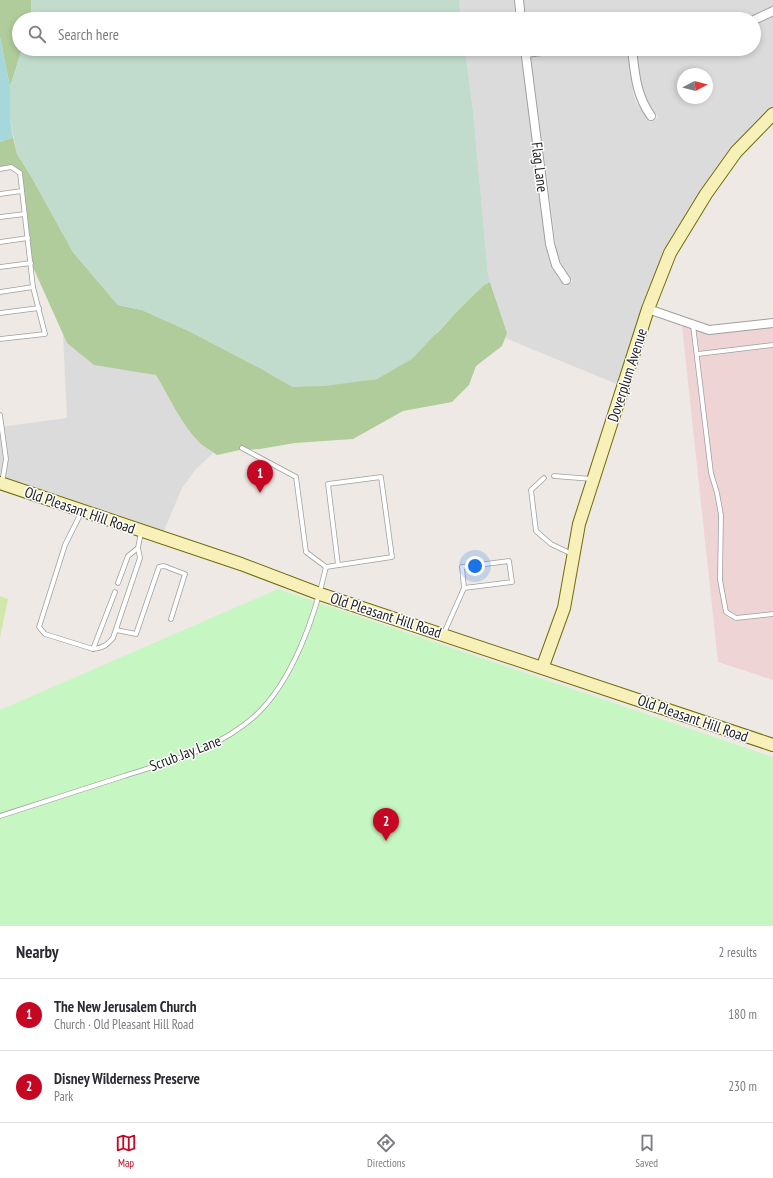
<!DOCTYPE html>
<meta charset="utf-8">
<style>
:root{--surface:#fff;--page:#f7f7f7;--text:#2b2b33;--muted:#7c7c81;--line:#e1e1e2;--accent:#c50723}
body{margin:0;font-family:"PT Sans Narrow",sans-serif;background:var(--page);color:var(--text)}
.compass{position:absolute;left:677px;top:68px;width:36px;height:36px;border-radius:50%;background:var(--surface);box-shadow:0 2px 6px #0003;rotate:83deg}
.you{position:absolute;left:475px;top:566px;width:14px;height:14px;margin:-10px;border:3px solid #fff;border-radius:50%;background:#1a73e8;box-shadow:0 0 0 6px #1a73e833}
.badge{display:grid;place-items:center;width:26px;height:26px;border-radius:50%;background:var(--accent);color:#fff;font-size:13px;font-weight:700}
.pin{position:absolute;translate:-50% -33px;filter:drop-shadow(0 1px 2px #0008)}
.pin::after{content:'';position:absolute;top:21px;width:14px;height:12px;background:inherit;clip-path:polygon(0 0,100% 0,50% 100%)}
.list{margin:0;padding:0;list-style:none}
h2{display:flex;justify-content:space-between;align-items:center;height:52px;margin:0;padding:0 16px;font-size:17px}
h2 small{font-size:13px;font-weight:400;color:var(--muted)}
.list li{display:grid;grid-template-columns:26px 1fr auto;gap:12px;align-items:center;box-sizing:border-box;height:72px;padding:0 16px;border-top:1px solid var(--line)}
.list b{display:block;font-size:15px;white-space:nowrap}
.list p{margin:0;font-size:13px;white-space:nowrap;color:var(--muted)}
.list em{font-size:13px;font-style:normal;color:var(--muted)}
.icon{flex:none;width:22px;height:22px;fill:none;stroke:currentColor;stroke-width:2;stroke-linecap:round;stroke-linejoin:round}
.map{position:relative;flex:none;width:773px;height:926px;overflow:hidden}
.search{position:absolute;background:var(--surface);box-shadow:0 2px 6px #0003;left:12px;right:12px;top:12px;height:44px;display:flex;align-items:center;gap:10px;box-sizing:border-box;padding:0 14px;border-radius:22px;color:var(--muted);font-size:15px}
.sheet{height:196px;background:var(--surface)}
nav{display:flex;justify-content:space-around;align-items:center;box-sizing:border-box;height:56px;border-top:1px solid var(--line);background:var(--surface);font-size:11px;color:var(--muted)}
nav a{display:grid;justify-items:center;gap:2px}
nav .on{color:var(--accent)}
.map>svg:first-child{display:block}
.residential{fill:#dcdbdb;fill-rule:evenodd}
.commercial{fill:#efd4d6}
.grass{fill:#d2e7ab}
.forest{fill:#b0cc9a}
.wetland{fill:#c1dccc}
.park{fill:#c6f7c2}
.water{fill:#a6d7db}
.lines{fill:none;stroke-linecap:round;stroke-linejoin:round}
.lane-casing{stroke:#9f9f9f;stroke-width:5.5}
.street-casing{stroke:#9f9f9f;stroke-width:10}
.secondary-casing{stroke:#716d08;stroke-width:14}
.lane{stroke:#fff;stroke-width:4}
.street{stroke:#fff;stroke-width:8}
.secondary{stroke:#f7f1b9;stroke-width:12}
.labels{text-anchor:middle;dominant-baseline:central;stroke-width:3;stroke-linejoin:round;paint-order:stroke}
.street-label{font-size:15px;fill:#1e1e1e;stroke:#fff}
</style>
<div class="map">
<svg width="773" height="926" viewBox="0 0 773 926">
<rect width="100%" height="100%" fill="#eee9e4"/>
<!-- residential -->
<g class="residential">
<polygon points="459,0 514,0 516,19 461,19"/>
<polygon points="524,0 773,0 773,6 755,15 743,19 526,19"/>
<path d="M 773,16 L 773,107 L 701,192 L 619,385 L 505,338 L 507,333 L 488,275 L 473,110 L 465,49 L 520,49 L 548,257 L 557,276 L 565,286 L 573,281 L 565,271 L 557,254 L 531,57 L 593,49 L 627,49 L 633,91 L 636,102 L 650,122 L 658,117 L 645,98 L 642,89 L 637,49 L 754,49 L 754,25 ZM 683,74 L 707,74 L 707,98 L 683,98 Z"/>
<polygon points="63,334 67,343 130,370 156,375 171,398 182,420 202,444 214,452 196,469 182,488 163,533 0,478 0,427 67,418"/>
</g>
<!-- commercial -->
<polygon class="commercial" points="682,326 709,334 773,327 773,680 718,662"/>
<!-- grass -->
<polygon class="grass" points="0,596 8,599 0,637"/>
<!-- forest -->
<g class="forest">
<polygon points="0,0 31,0 31,19 19,19 19,49 22,49 10,87 0,37"/>
<path d="M 13,137 L 17,154 L 31,176 L 73,252 L 118,305 L 142,310 L 189,331 L 260,368 L 293,387 L 377,379 L 438,332 L 461,307 L 484,285 L 490,282 L 507,333 L 502,346 L 476,366 L 469,385 L 452,402 L 403,411 L 353,439 L 295,443 L 260,449 L 240,450 L 217,455 C 212,451 206,448 201,444 C 182,426 170,398 156,375 L 94,365 L 67,343 L 32,265 L 20,175 L 9,168 L 0,167 L 0,142 Z"/>
</g>
<!-- wetland -->
<g class="wetland">
<polygon points="31,0 459,0 461,19 31,19"/>
<polygon points="22,49 465,49 473,110 488,275 490,282 484,285 461,307 412,359 377,379 325,386 293,387 260,368 189,331 142,310 118,305 73,252 31,176 17,154 10,119 10,87"/>
</g>
<!-- park -->
<polygon class="park" points="278,589 773,757 773,926 0,926 0,710"/>
<!-- water -->
<polygon class="water" points="0,37 10,87 10,119 13,137 0,142"/>
<g class="lines">
<!-- lane casing -->
<g class="lane-casing">
<g id="lane">
<polyline points="0,169 11,167 20,173 33,287 45,334 0,339"/>
<polyline points="0,194 22,191"/>
<polyline points="0,217 25,214"/>
<polyline points="0,242 28,238"/>
<polyline points="0,267 31,263"/>
<polyline points="0,292 33,287"/>
<polyline points="0,313 39,308"/>
<polyline points="693,325 711,473 717,493 721,515 720,580 726,612 736,618 773,614"/>
<polyline points="698,354 773,345"/>
<polyline points="0,415 6,459 2,483"/>
<polyline points="242,448 296,477 306,552 326,567"/>
<polyline points="554,476 592,479"/>
<polyline points="544,478 531,490 536,531 551,544 572,554"/>
<path d="M 82,511 L 65,545 L 39,627 L 45,634 L 93,649 C 103,648 107,645 113,638 L 140,558 L 138,548 L 141,532"/>
<polyline points="118,583 128,556 138,548"/>
<polyline points="116,630 136,634 159,567 164,566 185,574 171,619"/>
<polyline points="444,633 464,588 462,567 509,561 512,582 464,588"/>
<polyline points="93,649 115,592"/>
<path d="M 0,816 C 41,803 83,789 124,776 C 171,761 218,749 255,716 C 293,681 315,616 326,567 L 392,557 L 381,477 L 328,484 L 338,565"/>
</g>
</g>
<!-- street casing -->
<g class="street-casing">
<g id="street">
<polyline points="519,0 521,19"/>
<polyline points="754,20 773,11"/>
<polyline points="525,49 550,244 556,265 566,280"/>
<path d="M 632,49 C 635,74 636,95 651,116"/>
<polyline points="526,53 557,49"/>
<polyline points="648,309 709,330 773,323"/>
</g>
</g>
<!-- secondary casing -->
<g class="secondary-casing">
<g id="secondary">
<polyline points="0,483 241,564 320,594 773,745"/>
<polyline points="543,666 564,608 579,524 648,309 670,253 706,194 736,152 773,114"/>
</g>
</g>
<!-- lane -->
<use href="#lane" class="lane"/>
<!-- street -->
<use href="#street" class="street"/>
<!-- secondary -->
<use href="#secondary" class="secondary"/>
</g>
<g class="labels">
<!-- street labels -->
<g class="street-label">
<text transform="translate(540 167) rotate(83)">Flag Lane</text>
<text transform="translate(627 375) rotate(-72)">Doverplum Avenue</text>
<text transform="translate(80 510) rotate(19)">Old Pleasant Hill Road</text>
<text transform="translate(386 615) rotate(18)">Old Pleasant Hill Road</text>
<text transform="translate(693 718) rotate(19)">Old Pleasant Hill Road</text>
<text transform="translate(185 753) rotate(-21)">Scrub Jay Lane</text>
</g>
</g>
</svg>
<svg class="compass" viewBox="-18 -18 36 36"><path d="M0-13l5 13h-10z" fill="#e53935"/><path d="M0 13l5-13h-10z" fill="#7c7c81"/></svg>
<div class="you"></div>
<div class="pin badge" style="left:260px;top:493px">1</div>
<div class="pin badge" style="left:386px;top:841px">2</div>
<div class="search"><svg class="icon" aria-label="search" viewBox="0 0 24 24"><circle cx="10" cy="10" r="6"/><path d="M15 15l6 6"/></svg>Search here</div>
</div>
<section class="sheet">
<h2>Nearby<small>2 results</small></h2>
<ul class="list">
<li><span class="badge">1</span><div><b>The New Jerusalem Church</b><p>Church · Old Pleasant Hill Road</p></div><em>180 m</em></li>
<li><span class="badge">2</span><div><b>Disney Wilderness Preserve</b><p>Park</p></div><em>230 m</em></li>
</ul>
</section>
<nav>
<a class="on"><svg class="icon" aria-label="map" viewBox="0 0 24 24"><path d="M3 6l6-2 6 2 6-2v14l-6 2-6-2-6 2zM9 4v14M15 6v14"/></svg>Map</a>
<a><svg class="icon" aria-label="directions" viewBox="0 0 24 24"><path d="M12 3l9 9-9 9-9-9zM9 14v-3h6M13 9l2 2-2 2"/></svg>Directions</a>
<a><svg class="icon" aria-label="saved" viewBox="0 0 24 24"><path d="M7 4h10v16l-5-4-5 4z"/></svg>Saved</a>
</nav>
